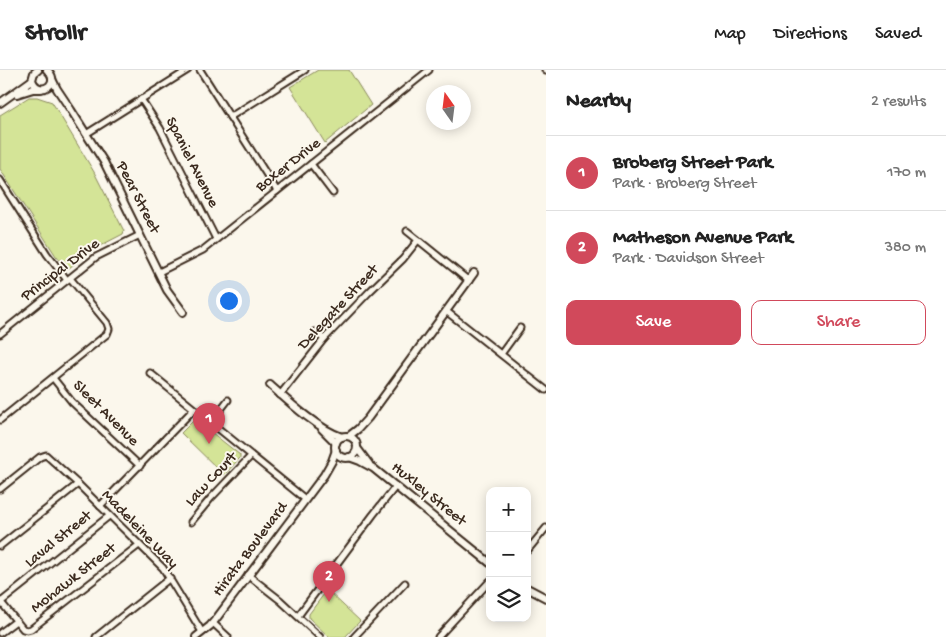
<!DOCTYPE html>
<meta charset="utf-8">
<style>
:root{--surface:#fff;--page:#f2f2f2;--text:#222;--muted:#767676;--line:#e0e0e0;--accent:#d1495b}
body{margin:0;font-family:"Gochi Hand",sans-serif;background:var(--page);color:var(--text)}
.controls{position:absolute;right:15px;bottom:15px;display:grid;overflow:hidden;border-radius:10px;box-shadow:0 2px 12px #0003}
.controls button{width:45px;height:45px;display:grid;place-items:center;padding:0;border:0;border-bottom:1px solid var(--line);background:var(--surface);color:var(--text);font:25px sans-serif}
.compass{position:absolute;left:426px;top:15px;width:45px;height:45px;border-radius:50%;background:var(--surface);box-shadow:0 2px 12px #0003;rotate:346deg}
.you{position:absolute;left:228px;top:230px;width:18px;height:18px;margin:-12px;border:4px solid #fff;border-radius:50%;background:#1a73e8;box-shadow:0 0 0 8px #1a73e833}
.badge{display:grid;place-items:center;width:32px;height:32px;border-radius:50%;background:var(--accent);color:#fff;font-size:16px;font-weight:700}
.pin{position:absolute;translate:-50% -41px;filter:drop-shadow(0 1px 2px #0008)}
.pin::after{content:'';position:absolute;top:26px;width:18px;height:15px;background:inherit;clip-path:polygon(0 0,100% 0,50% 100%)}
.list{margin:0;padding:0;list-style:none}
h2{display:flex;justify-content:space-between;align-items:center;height:65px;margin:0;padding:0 20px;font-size:21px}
h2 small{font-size:16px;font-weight:400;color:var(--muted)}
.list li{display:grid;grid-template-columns:32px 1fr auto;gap:15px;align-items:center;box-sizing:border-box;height:75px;padding:0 20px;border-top:1px solid var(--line)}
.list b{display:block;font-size:19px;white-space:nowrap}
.list p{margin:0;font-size:16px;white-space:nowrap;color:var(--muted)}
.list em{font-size:16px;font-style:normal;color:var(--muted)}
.actions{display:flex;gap:10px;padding:15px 20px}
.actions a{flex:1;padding:11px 0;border:1px solid var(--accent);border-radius:10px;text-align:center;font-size:18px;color:var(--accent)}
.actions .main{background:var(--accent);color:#fff}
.icon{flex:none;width:28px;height:28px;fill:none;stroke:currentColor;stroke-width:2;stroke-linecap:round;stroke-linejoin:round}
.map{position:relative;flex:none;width:546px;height:567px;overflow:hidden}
header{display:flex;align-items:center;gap:30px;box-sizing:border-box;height:70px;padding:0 25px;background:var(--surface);border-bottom:1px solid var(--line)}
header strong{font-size:24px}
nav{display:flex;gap:28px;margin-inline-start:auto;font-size:18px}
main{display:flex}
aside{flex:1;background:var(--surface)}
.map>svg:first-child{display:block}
.green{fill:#d4e497;stroke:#88875a}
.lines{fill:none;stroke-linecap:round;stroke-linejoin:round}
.minor-casing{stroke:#3b2a1e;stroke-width:9}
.tertiary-casing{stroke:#3b2a1e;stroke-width:10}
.minor{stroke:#fbf7ec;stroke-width:5}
.tertiary{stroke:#fbf7ec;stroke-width:6}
.labels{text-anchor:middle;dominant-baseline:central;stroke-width:4;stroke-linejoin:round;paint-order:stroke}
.street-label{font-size:16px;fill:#3b2a1e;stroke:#fbf7ec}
</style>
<header>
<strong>Strollr</strong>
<nav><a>Map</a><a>Directions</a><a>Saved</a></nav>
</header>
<main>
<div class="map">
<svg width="546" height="567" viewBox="0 0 546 567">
<rect width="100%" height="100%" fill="#fbf7ec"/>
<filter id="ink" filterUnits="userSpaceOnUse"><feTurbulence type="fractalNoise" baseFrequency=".02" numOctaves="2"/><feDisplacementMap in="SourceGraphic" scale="10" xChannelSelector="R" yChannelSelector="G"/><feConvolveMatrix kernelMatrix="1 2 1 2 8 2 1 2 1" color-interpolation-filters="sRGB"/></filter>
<g filter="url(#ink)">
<!-- green -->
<g class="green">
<polygon points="318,0 349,0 371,35 325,73 290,17"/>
<polygon points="29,27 37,27 52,32 94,102 124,161 123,164 94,179 69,198 66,198 56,186 0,99 0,45"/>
<polygon points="193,351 197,351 240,385 240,388 224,405 181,363"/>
<polygon points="327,520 360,551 345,567 329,567 309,548 309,544"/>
</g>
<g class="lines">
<!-- minor casing -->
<g class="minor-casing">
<g id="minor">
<polyline points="200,0 277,121"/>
<polyline points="545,0 546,1"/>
<polyline points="141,29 160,58 216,169"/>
<polyline points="230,47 305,0"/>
<polyline points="86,64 188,0"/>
<polyline points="311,94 333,123"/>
<polyline points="0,110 47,184 67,210"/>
<polyline points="407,161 469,211"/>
<polyline points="159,202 203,180 429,0"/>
<polyline points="446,241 546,320"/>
<polyline points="315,262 324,269"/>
<polyline points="0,264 96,187 140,165"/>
<polyline points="501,284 520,258"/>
<polyline points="150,303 305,429"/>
<polyline points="53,308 72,332 140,396"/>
<polyline points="280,325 324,269 370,221 403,189 418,170"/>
<polyline points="0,350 107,264 109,259 107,253 70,208"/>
<polyline points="211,352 228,330"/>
<polyline points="0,419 40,387 46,385 78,414 163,498 202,562"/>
<polyline points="100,436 194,339"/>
<polyline points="191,452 211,428 251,386"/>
<polyline points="0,476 78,414"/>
<polyline points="527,481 546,458"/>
<polyline points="248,505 280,530 320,567"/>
<polyline points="0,531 23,559 27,560 31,559 139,475"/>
<polyline points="1,532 109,446"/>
<polyline points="298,546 373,445 396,416"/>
<polyline points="213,553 228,567"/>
<polyline points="0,563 16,551"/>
<polyline points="96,567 170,508"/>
<polyline points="354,567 405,513"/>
<polyline points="438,567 490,511"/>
</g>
</g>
<!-- tertiary casing -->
<g class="tertiary-casing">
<g id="tertiary">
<path d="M 38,0 L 34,3 L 32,10 C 35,18 42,21 49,16 C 54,11 53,5 47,0"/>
<polyline points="52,9 57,19 71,40 104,92 167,220 183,242"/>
<polyline points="17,24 33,19 41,19"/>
<polyline points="0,33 32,10"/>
<path d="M 270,315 C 289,332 318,359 342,367"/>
<polyline points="322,359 336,373"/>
<circle cx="346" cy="377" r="11"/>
<polyline points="349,366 358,359 368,348 474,203"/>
<polyline points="357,378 369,394"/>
<polyline points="349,387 360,391 373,398 490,493"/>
<polyline points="527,518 546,528"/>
<polyline points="196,567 210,556 216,549 324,405 332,391 336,380"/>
</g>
</g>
<!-- minor -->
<use href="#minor" class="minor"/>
<!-- tertiary -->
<use href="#tertiary" class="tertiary"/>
</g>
</g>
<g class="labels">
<!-- street labels -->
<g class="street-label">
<text transform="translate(191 93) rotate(63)">Spaniel Avenue</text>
<text transform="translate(289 96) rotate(-38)">Boxer Drive</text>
<text transform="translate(137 128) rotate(63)">Pear Street</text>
<text transform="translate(61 201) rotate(-37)">Principal Drive</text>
<text transform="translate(339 238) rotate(-47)">Delegate Street</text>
<text transform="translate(105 344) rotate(45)">Sleet Avenue</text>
<text transform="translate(212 410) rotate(-47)">Law Court</text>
<text transform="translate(428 425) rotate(39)">Huxley Street</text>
<text transform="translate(139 460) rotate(46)">Madeleine Way</text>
<text transform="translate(59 470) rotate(-39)">Laval Street</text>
<text transform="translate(251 480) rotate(-53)">Hirata Boulevard</text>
<text transform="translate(74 509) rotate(-38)">Mohawk Street</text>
</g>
</g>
</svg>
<div class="controls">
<button>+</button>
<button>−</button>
<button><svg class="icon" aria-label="layers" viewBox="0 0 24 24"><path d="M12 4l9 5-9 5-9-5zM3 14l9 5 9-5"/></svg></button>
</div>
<svg class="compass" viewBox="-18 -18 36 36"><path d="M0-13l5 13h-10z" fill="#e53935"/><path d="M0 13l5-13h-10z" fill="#767676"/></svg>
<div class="you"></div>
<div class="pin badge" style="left:209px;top:374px">1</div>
<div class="pin badge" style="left:329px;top:532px">2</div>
</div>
<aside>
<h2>Nearby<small>2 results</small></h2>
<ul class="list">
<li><span class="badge">1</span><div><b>Broberg Street Park</b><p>Park · Broberg Street</p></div><em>170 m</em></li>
<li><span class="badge">2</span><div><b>Matheson Avenue Park</b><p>Park · Davidson Street</p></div><em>380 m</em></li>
</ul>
<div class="actions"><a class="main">Save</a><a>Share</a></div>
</aside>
</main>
